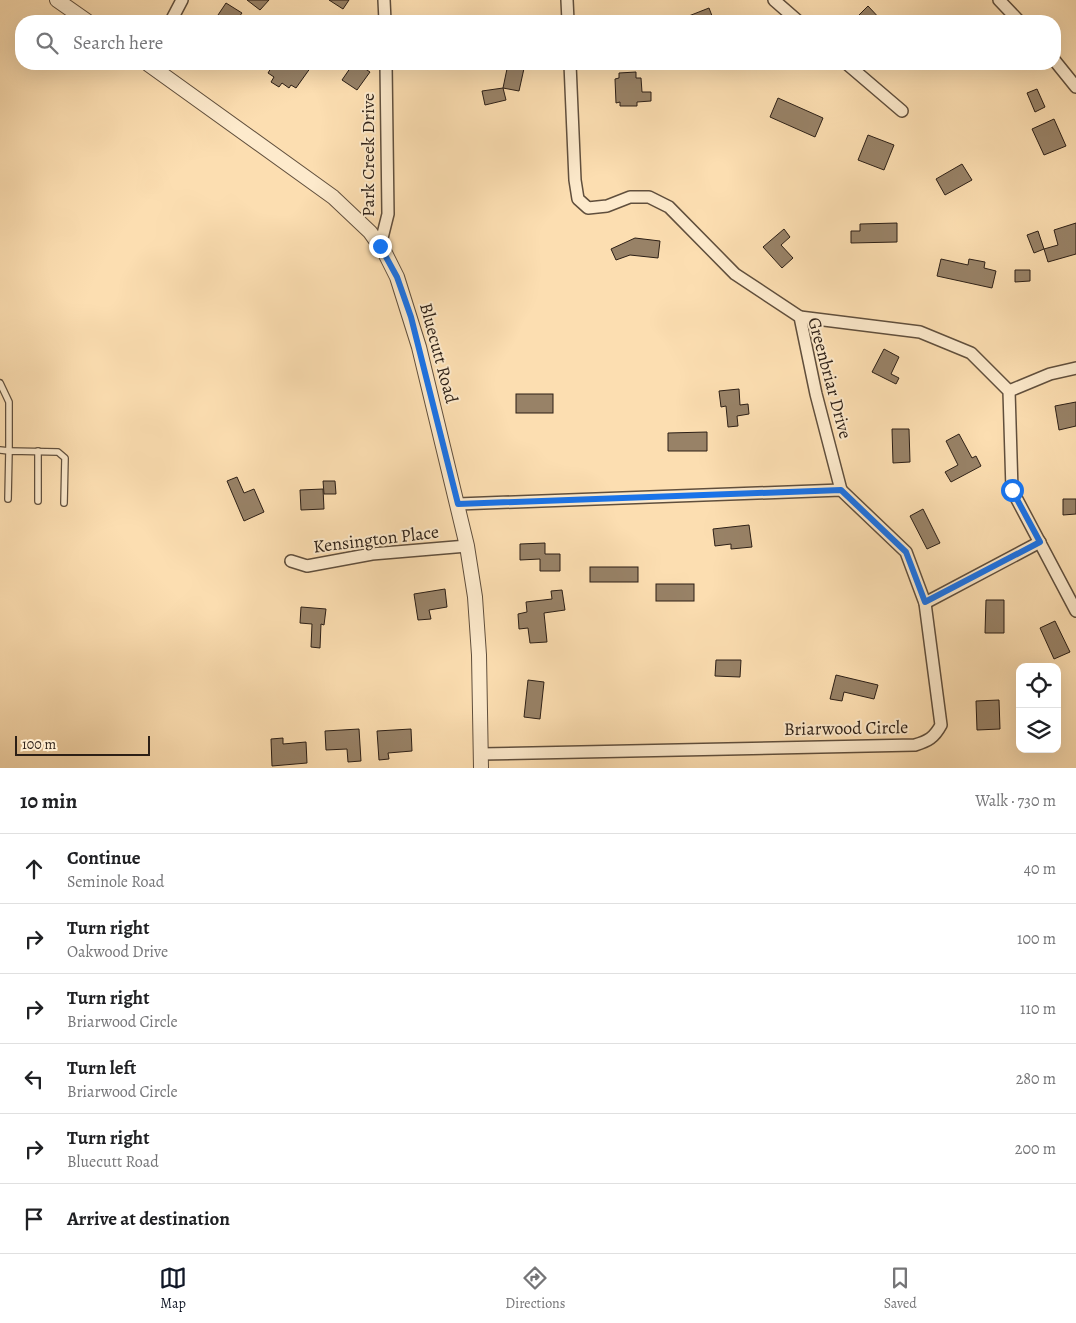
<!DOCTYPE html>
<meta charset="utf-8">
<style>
:root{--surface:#fff;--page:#f6f6f6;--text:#202124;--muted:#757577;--line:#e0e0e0;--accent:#111827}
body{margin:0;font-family:Alegreya,serif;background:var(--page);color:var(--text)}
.controls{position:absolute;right:15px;bottom:15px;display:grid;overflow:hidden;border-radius:10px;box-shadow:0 5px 20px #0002}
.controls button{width:45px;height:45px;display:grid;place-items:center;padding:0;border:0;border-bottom:1px solid var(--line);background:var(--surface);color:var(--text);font:25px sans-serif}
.scale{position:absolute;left:15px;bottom:12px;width:135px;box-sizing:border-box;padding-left:5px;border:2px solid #2c1f16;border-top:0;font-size:14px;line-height:18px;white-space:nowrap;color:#2c1f16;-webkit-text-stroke:4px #fdeacc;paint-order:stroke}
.stop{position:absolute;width:15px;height:15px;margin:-11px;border:4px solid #1a73e8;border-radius:50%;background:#fff}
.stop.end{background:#1a73e8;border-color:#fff;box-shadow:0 1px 5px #0008}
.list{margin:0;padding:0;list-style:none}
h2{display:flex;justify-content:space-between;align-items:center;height:65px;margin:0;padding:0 20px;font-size:21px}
h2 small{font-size:16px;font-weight:400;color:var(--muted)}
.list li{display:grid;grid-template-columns:32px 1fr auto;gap:15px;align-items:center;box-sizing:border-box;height:70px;padding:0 20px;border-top:1px solid var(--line)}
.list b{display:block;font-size:19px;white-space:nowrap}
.list p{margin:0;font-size:16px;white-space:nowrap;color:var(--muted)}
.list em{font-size:16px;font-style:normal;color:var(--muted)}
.icon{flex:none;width:28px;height:28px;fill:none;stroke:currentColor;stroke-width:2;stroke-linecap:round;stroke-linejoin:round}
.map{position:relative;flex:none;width:1076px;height:768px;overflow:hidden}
.search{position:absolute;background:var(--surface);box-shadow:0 5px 20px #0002;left:15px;right:15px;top:15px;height:55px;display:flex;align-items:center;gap:12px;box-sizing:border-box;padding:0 18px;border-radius:20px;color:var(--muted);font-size:19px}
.sheet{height:485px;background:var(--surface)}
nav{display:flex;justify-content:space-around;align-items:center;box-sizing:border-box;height:70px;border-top:1px solid var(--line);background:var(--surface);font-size:14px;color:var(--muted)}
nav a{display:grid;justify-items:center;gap:2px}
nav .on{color:var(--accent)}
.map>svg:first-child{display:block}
.building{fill:#988267;stroke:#2c1f16}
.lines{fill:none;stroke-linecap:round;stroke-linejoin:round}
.service-casing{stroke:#604f3d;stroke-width:8}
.minor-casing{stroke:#604f3d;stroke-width:14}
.tertiary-casing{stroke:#604f3d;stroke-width:16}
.service{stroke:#fdeacc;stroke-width:5.5}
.minor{stroke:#fdeacc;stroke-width:11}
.tertiary{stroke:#fdeacc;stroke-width:14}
.route{stroke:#1a73e8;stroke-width:6}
.labels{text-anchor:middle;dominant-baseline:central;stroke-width:4;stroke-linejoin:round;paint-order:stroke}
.street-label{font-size:18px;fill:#2c1f16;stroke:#fdeacc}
</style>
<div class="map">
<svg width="1076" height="768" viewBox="0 0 1076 768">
<rect width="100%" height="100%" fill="#fcdeb1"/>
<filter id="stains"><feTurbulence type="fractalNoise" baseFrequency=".004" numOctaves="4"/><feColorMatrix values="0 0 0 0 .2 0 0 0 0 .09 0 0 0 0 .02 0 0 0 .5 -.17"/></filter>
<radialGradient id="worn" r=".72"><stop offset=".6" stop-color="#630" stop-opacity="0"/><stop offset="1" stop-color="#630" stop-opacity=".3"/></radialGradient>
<!-- building -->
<g class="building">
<polygon points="247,0 269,0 260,10"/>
<polygon points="329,0 349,0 343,9"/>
<polygon points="226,3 242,13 236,21 214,21"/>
<polygon points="868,6 882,21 861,21 857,17"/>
<polygon points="709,8 714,21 676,21"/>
<polygon points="264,64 306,64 311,67 296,88 291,85 289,88 282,83 279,87 271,82 274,77 268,73 271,68"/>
<polygon points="353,64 358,64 370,72 357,90 342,80"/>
<polygon points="508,64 525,64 519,91 503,88"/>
<polygon points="636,72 636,78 641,78 642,92 651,92 651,101 637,102 637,106 620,106 620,102 616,103 615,79 619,78 619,73"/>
<polygon points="503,88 506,100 485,105 482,91"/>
<polygon points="1037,89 1045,107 1035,112 1027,93"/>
<polygon points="778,98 823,118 815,137 770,117"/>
<polygon points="1054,119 1066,146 1044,155 1032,129"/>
<polygon points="868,135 894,145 884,170 858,160"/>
<polygon points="962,164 972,180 945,195 936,179"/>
<polygon points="897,223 897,242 851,243 851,231 860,231 860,224"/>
<polygon points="1076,223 1076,254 1048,262 1044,249 1058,245 1054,230"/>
<polygon points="784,229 790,237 781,245 793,258 782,268 763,247"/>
<polygon points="1038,231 1044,249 1034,253 1027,235"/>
<polygon points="635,238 660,241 658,258 630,255 616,260 611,249"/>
<polygon points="941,259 968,265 969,259 985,262 984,268 996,271 992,288 937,276"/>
<polygon points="1015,270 1030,270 1030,281 1015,282"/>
<polygon points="884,349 899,357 891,374 899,378 896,384 872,372"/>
<polygon points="739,389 740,405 748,404 749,414 737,416 738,426 728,427 726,406 721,407 719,391"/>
<rect x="516" y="394" width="37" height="19"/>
<polygon points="1076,402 1076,426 1059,430 1055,406"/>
<polygon points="892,429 909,429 910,462 893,463"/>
<polygon points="707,432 707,451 668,451 668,433"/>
<polygon points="959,434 972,458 976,456 981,466 951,482 945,472 958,465 946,441"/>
<polygon points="237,477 244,493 254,489 264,512 244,521 227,481"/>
<polygon points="323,481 335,481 336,494 324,494"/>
<polygon points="323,489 324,509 301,510 300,490"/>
<polygon points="1063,499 1076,499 1076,514 1063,515"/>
<polygon points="923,509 940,543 927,549 910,516"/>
<polygon points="749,525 752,547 731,549 731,544 715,546 713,529"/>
<polygon points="545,543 545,554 560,554 560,571 540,571 540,559 520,560 520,544"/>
<rect x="590" y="567" width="48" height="15"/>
<rect x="656" y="584" width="38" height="17"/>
<polygon points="445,589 447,607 429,610 431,619 418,620 414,594"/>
<polygon points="562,590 565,610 544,613 547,642 530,643 528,628 519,629 518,614 527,612 526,602 552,599 551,591"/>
<polygon points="986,600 1004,600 1004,633 985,633"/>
<polygon points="301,607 326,609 324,625 321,624 320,648 311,647 312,624 300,623"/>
<polygon points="1055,621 1070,652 1054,659 1040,628"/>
<polygon points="716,660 741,660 740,677 715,676"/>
<polygon points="836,675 878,685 874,699 844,692 842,701 830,699"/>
<polygon points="528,680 544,682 540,719 524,717"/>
<polygon points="999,700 1000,729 977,730 976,701"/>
<polygon points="359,729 361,761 348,762 347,749 326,750 325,731"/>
<polygon points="411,729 412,751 388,753 389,759 379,760 377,731"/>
<polygon points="283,738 283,744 306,742 307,763 272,766 271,739"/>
</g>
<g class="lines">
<!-- service casing -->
<g class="service-casing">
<g id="service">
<polyline points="0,383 9,402 9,451 0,450"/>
<polyline points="38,451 38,501"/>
<polyline points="8,499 9,451 58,452 65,458 64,503"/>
</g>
</g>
<!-- minor casing -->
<g class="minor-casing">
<g id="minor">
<polyline points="384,0 385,21"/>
<polyline points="567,0 568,21"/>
<polyline points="774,0 798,21"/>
<polyline points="999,0 1019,21"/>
<polyline points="171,21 182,0"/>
<polyline points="1055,61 1076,87"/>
<polyline points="570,64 575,180 578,199 588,208 607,206 630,197 649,197 669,207 735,274 800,317 816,394 841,490"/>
<polyline points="847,64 902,111"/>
<polyline points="380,246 388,214 386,64"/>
<polyline points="800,317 920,332 971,353 1009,391 1012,490 1076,611"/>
<polyline points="1009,391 1050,374 1076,368"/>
<path d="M 458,504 L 841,490 L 906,552 L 925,603 L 941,725 C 934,738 928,741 915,745 L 481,754"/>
<polyline points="291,561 307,566 372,554 467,546"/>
<polyline points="925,603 1040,542"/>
</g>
</g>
<!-- tertiary casing -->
<g class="tertiary-casing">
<g id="tertiary">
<polyline points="57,0 87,21"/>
<polyline points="148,64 333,197 370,232 385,253 397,277 419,347 467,546 475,597 479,655 481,768"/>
</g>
</g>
<!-- service -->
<use href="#service" class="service"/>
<!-- minor -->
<use href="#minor" class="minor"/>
<!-- tertiary -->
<use href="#tertiary" class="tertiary"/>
</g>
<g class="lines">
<!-- route -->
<polyline class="route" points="380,246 397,277 411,317 458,504 841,490 906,552 925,602 1040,542 1012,490"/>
</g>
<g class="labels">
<!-- street labels -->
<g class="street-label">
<text transform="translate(368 155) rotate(-90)">Park Creek Drive</text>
<text transform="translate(439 353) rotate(75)">Bluecutt Road</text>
<text transform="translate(830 378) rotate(75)">Greenbriar Drive</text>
<text transform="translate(376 539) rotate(-7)">Kensington Place</text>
<text transform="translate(846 728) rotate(-1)">Briarwood Circle</text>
</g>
</g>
<rect width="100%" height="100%" filter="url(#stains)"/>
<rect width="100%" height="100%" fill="url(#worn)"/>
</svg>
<div class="controls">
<button><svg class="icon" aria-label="locate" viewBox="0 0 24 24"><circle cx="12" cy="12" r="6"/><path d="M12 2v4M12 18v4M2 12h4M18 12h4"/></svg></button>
<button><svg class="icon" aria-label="layers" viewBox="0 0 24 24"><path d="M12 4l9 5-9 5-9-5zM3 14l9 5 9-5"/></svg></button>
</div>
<div class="scale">100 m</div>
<div class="stop" style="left:1012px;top:490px"></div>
<div class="stop end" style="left:380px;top:246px"></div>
<div class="search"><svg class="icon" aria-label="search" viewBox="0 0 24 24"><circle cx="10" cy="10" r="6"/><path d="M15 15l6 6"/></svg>Search here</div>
</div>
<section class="sheet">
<h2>10 min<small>Walk · 730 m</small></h2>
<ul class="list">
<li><svg class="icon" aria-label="ahead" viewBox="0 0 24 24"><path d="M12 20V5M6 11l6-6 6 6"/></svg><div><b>Continue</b><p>Seminole Road</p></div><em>40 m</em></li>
<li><svg class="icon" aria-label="right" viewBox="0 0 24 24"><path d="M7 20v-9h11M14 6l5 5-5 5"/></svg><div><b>Turn right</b><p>Oakwood Drive</p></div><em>100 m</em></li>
<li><svg class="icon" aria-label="right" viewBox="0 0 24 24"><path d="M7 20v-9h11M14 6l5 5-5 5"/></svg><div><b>Turn right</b><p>Briarwood Circle</p></div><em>110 m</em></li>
<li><svg class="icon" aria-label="left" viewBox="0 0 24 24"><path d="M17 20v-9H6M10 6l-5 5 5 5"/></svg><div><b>Turn left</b><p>Briarwood Circle</p></div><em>280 m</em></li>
<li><svg class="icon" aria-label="right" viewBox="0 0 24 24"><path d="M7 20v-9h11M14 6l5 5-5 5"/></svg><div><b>Turn right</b><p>Bluecutt Road</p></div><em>200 m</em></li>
<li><svg class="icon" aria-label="arrive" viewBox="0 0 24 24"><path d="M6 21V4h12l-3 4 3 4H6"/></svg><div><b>Arrive at destination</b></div></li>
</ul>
</section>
<nav>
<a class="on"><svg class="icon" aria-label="map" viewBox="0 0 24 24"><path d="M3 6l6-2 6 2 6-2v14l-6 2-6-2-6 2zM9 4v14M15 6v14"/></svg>Map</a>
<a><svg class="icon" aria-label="directions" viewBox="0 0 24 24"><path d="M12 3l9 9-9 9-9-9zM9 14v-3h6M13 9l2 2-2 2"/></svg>Directions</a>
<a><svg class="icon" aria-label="saved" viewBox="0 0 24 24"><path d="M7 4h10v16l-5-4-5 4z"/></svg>Saved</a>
</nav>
